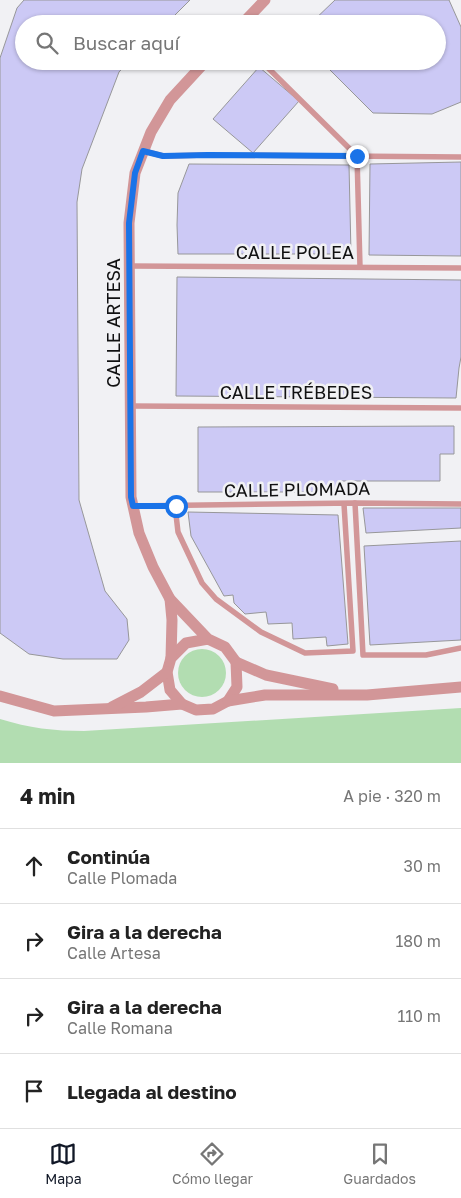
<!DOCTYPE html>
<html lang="es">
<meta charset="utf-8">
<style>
:root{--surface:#fff;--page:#f6f6f6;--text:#222;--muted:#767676;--line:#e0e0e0;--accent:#111827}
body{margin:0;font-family:"Golos Text",sans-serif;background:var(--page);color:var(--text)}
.stop{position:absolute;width:15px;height:15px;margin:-11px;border:4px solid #1a73e8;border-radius:50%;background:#fff}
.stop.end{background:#1a73e8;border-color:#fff;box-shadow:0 1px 5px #0008}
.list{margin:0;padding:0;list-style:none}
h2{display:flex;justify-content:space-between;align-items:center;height:65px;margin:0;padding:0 20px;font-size:21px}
h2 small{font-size:16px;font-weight:400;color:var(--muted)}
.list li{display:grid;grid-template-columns:32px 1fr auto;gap:15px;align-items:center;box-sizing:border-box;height:75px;padding:0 20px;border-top:1px solid var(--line)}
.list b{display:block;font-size:19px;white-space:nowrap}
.list p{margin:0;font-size:16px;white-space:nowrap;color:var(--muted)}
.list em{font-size:16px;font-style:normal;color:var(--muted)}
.icon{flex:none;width:28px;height:28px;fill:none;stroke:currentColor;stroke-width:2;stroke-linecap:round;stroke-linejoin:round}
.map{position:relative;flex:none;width:461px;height:763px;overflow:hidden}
.search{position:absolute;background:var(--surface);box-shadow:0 1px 4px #0004;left:15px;right:15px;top:15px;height:55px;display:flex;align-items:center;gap:12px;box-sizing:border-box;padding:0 18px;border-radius:28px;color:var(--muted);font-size:19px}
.sheet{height:365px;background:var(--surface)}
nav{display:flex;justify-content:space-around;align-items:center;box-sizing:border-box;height:70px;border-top:1px solid var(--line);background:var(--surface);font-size:14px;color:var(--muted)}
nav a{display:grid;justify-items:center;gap:2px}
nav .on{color:var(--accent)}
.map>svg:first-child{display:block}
.green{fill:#b2ddb1}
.building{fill:#ccc9f5;stroke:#979799}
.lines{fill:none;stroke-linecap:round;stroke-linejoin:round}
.lane{stroke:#d29698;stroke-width:5.5}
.street{stroke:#d29698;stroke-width:11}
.route{stroke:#1a73e8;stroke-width:6}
.labels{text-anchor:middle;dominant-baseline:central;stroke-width:5;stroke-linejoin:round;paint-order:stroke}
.street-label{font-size:18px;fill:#111112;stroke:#f1f1f4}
</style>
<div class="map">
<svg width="461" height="763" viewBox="0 0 461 763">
<rect width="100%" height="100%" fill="#f1f1f4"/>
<!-- green -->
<g class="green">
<circle cx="202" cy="673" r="24"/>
<path d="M 461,708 L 461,763 L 0,763 L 0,719 C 29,728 54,731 84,731 Z"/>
</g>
<!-- building -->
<g class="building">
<polygon points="24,0 190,0 166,24 24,24 24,61 129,61 119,72 82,169 77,202 79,500 105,591 127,619 129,640 117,659 63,659 29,654 0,633 0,58 17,8"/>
<polygon points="335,0 449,0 461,27 461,102 432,114 373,113 321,61 437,61 437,24 310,24"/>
<polygon points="259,67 299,101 253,153 213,119"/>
<polygon points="461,162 461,256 369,255 370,164"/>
<polygon points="189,164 349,165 351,254 178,254 177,225 178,193"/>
<polygon points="177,277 461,280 461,357 459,368 456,398 176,396"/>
<polygon points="454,426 454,454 440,454 440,481 341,481 341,492 198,492 198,427"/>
<polygon points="363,508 461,508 461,528 366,533"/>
<polygon points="188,512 338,515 348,644 327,646 326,637 293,639 292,623 268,624 266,612 245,614 234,603 233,595 224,596 191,536"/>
<polygon points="461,541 461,640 370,645 364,546"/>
</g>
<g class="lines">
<!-- lane -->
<g class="lane">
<polyline points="261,61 357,156 360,267"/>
<polyline points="144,151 163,156 208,155 461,157"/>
<polyline points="130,266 461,268"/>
<polyline points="131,406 461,408"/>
<polyline points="355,503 363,655 426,655 461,648"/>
<polyline points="133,506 355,503 461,504"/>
<polyline points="175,506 178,532 202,583 216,599 261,632 305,653 353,651 344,504"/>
</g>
<!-- street -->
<g class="street">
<polyline points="242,24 265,0"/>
<polyline points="206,61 170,100 151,132 135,173 129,223 131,497 139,533 153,567 170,599 208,639 225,647 236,662 237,687 228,701 213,709 196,710 182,704 170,690 167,672 171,658 186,643 208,639"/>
<polyline points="170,599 172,620 171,658"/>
<polyline points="236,662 266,675 333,689"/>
<polyline points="0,696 54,711 146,707 182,704"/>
<polyline points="228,701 265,695 367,695 461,687"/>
<polyline points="112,707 141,692 167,672"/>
</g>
</g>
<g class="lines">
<!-- route -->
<polyline class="route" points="176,506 133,506 131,497 129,223 135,173 143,151 163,156 208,155 357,156"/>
</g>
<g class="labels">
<!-- street labels -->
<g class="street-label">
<text x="295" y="252">CALLE POLEA</text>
<text transform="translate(113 323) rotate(-90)">CALLE ARTESA</text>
<text x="296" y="392">CALLE TRÉBEDES</text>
<text transform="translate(297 489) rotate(-1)">CALLE PLOMADA</text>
</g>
</g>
</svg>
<div class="stop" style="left:176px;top:506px"></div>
<div class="stop end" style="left:357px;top:156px"></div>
<div class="search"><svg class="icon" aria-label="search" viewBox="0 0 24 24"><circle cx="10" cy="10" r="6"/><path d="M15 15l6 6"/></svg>Buscar aquí</div>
</div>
<section class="sheet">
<h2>4 min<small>A pie · 320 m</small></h2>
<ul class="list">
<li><svg class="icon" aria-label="ahead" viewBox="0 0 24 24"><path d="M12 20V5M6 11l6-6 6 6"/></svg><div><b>Continúa</b><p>Calle Plomada</p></div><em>30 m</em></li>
<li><svg class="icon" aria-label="right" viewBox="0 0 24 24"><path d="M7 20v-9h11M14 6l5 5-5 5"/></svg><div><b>Gira a la derecha</b><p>Calle Artesa</p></div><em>180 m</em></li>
<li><svg class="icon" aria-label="right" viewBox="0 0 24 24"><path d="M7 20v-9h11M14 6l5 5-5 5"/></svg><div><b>Gira a la derecha</b><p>Calle Romana</p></div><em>110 m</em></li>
<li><svg class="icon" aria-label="arrive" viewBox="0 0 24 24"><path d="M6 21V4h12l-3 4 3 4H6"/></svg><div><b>Llegada al destino</b></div></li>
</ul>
</section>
<nav>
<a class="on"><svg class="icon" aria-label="map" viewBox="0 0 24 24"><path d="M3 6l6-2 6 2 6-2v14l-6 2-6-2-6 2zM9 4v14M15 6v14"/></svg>Mapa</a>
<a><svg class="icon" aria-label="directions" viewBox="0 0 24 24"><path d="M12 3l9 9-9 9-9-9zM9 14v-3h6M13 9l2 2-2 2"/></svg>Cómo llegar</a>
<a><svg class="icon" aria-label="saved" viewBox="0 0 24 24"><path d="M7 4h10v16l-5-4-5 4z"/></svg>Guardados</a>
</nav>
